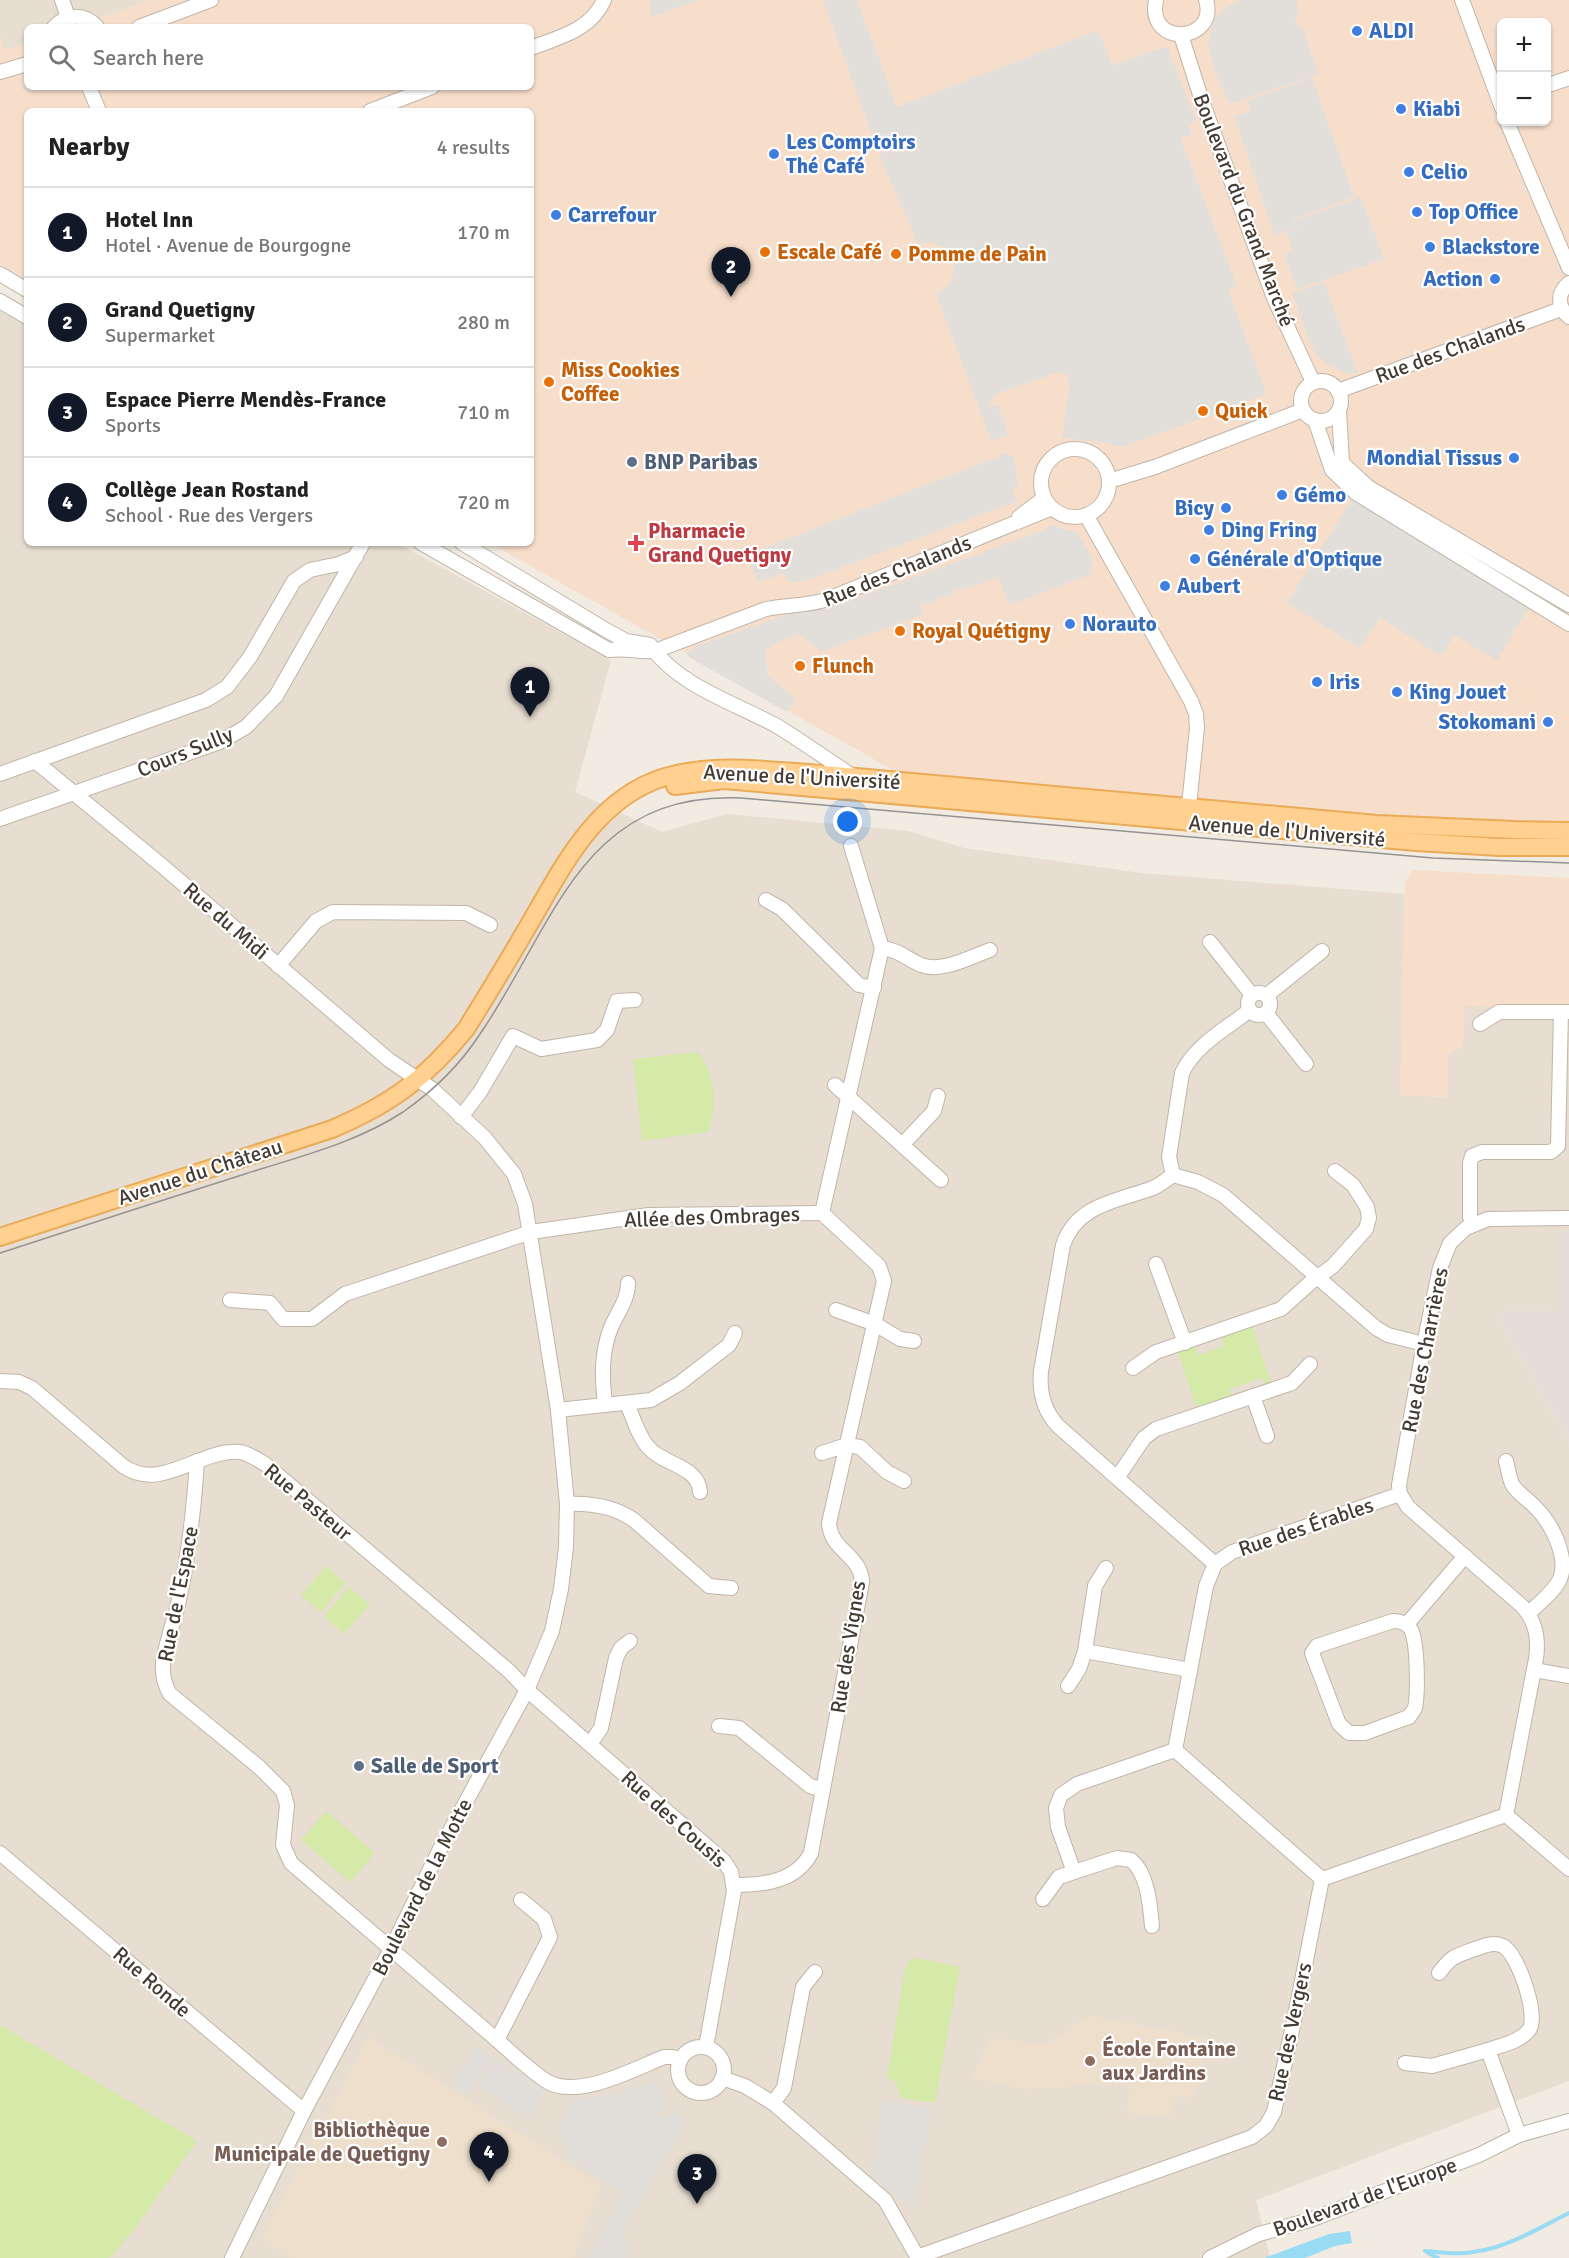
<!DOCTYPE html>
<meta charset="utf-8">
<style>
:root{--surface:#fff;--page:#f2f2f2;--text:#222;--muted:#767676;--line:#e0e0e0;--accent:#111827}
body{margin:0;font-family:Signika,sans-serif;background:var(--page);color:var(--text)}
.controls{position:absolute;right:18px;top:18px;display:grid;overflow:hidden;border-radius:9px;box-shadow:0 2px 4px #0004}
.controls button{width:54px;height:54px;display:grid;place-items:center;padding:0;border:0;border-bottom:2px solid var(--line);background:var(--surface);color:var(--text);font:30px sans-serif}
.you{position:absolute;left:848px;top:822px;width:21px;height:21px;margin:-15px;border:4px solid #fff;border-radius:50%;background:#1a73e8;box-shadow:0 0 0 9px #1a73e833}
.badge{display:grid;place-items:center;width:39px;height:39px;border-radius:50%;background:var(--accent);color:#fff;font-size:20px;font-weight:700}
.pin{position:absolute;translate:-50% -50px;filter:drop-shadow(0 2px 3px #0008)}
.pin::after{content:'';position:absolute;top:32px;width:21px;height:18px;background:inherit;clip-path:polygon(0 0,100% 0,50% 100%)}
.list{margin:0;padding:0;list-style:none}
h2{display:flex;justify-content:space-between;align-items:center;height:78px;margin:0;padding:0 24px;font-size:26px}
h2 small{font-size:20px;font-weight:400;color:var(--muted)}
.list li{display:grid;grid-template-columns:39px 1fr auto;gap:18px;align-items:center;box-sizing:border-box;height:90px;padding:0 24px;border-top:2px solid var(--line)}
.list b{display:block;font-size:22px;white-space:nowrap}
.list p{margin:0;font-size:20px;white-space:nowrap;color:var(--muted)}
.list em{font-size:20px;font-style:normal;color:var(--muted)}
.icon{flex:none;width:33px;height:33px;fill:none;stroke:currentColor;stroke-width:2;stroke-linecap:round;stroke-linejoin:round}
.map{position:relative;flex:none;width:1569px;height:2258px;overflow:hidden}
.search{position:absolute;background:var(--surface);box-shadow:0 2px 4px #0004;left:24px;top:24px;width:510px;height:66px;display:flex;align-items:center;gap:15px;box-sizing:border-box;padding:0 21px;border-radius:9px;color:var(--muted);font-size:22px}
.panel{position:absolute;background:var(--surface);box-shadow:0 2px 4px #0004;left:24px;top:108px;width:510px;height:438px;border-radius:9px}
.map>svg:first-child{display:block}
.residential{fill:#e7ddd0}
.commercial{fill:#f7decb;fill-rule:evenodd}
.industrial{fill:#e4ddd8}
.education{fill:#eddfcb}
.green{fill:#d5eaa8}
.parking{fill:#e2dfdb}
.water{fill:#9adbf4}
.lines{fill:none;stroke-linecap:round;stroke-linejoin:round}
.stream{stroke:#9adbf4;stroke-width:4}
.minor-casing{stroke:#c1b5a8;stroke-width:16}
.major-casing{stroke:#eaab59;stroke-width:20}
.minor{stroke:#fff;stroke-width:14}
.major{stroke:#ffd08f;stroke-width:16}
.tram{stroke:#939393;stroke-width:1.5}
.shop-dot{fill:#3f7fe0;stroke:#fff;stroke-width:2}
.food-dot{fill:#e8710a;stroke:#fff;stroke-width:2}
.service-dot{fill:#5c6f8a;stroke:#fff;stroke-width:2}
.health-dot{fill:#e0444e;stroke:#fff;stroke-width:2}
.education-dot{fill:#8d6e63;stroke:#fff;stroke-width:2}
.labels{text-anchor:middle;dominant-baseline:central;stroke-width:4.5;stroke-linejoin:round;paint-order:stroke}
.shop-label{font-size:21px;font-weight:bold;fill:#366cbe;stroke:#fff;text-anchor:start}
.street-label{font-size:21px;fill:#443b33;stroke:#fff}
.food-label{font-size:21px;font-weight:bold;fill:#c56008;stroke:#fff;text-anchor:start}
.service-label{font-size:21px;font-weight:bold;fill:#4e5e75;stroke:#fff;text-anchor:start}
.health-label{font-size:21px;font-weight:bold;fill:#be3a42;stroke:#fff;text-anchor:start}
.education-label{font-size:21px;font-weight:bold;fill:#785e54;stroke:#fff;text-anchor:start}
</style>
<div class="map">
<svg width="1569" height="2258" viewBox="0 0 1569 2258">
<rect width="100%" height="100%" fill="#f2ebe2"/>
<!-- residential -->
<g class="residential">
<polygon points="0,0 152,0 74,27 27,27 27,43 5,50 0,38"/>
<polygon points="0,309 27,325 27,543 397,543 611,660 575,792 662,832 727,814 908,831 964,848 1141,873 1405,894 1401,1095 1447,1097 1448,1053 1463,1046 1464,1006 1569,1006 1569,1231 1555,1231 1555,1311 1495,1312 1569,1441 1569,2081 1256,2200 1270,2258 0,2258"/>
</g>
<!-- commercial -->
<g class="commercial">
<path d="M 152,0 L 1569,0 L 1569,823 L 1327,817 L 909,779 L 490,543 L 531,543 L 531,111 L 27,111 L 27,279 L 0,264 L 0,38 L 5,50 L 27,43 L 27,87 L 531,87 L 531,27 L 74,27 ZM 1502,22 L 1546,22 L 1546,122 L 1502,122 Z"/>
<polygon points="1413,870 1569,878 1569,1012 1465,1006 1463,1046 1448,1053 1447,1097 1400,1095 1405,882"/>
</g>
<!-- industrial -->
<polygon class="industrial" points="1555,1231 1569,1231 1569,1441 1495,1312 1555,1311"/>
<!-- education -->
<g class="education">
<polygon points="1089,2015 1206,2038 1195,2096 1175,2098 1170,2118 1127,2113 1130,2083 1025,2089 972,2078 990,2038 1047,2044"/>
<polygon points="369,2037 601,2185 573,2258 290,2258 261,2237"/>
</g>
<!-- green -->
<g class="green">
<path d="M 698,1052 C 715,1075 718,1106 708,1132 L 642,1141 L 633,1059 Z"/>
<polygon points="1252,1325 1271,1384 1265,1386 1262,1378 1230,1389 1232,1397 1197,1409 1177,1350 1195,1344 1198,1355 1224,1346 1221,1335"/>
<polygon points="326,1566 346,1583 321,1612 301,1595"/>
<polygon points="349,1587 370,1605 344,1634 324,1616"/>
<polygon points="326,1811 375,1853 350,1882 301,1840"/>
<polygon points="917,1958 960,1967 935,2103 901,2098 896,2083 887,2077 904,1973 908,1961"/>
<polygon points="0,2025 197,2141 136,2227 110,2258 0,2258"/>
</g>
<!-- parking -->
<g class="parking">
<polygon points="650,0 700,0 651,17"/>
<polygon points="823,0 857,0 897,107 1098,30 1113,65 1167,46 1196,120 1188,124 1192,135 1181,139 1237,286 1228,290 1267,394 1123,447 1100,442 1062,438 1069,387 1067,375 1058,372 996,394 989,406 998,405 1009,435 991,441 936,294 948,286 952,278 954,268 952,259 941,246 932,242 918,244 879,155 886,151 879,132 872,135"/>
<polygon points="1240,0 1296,0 1299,12 1294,20 1303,30 1319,74 1229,104 1214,69 1208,45 1211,29 1215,18 1226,8"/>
<polygon points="1312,77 1354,197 1294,219 1296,228 1274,235 1234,116 1250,111 1247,101"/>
<polygon points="1361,197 1384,259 1297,289 1284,255 1293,251 1288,236 1285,233 1298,228 1295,220"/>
<polygon points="1324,282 1356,368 1358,373 1346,373 1325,363 1317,356 1307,336 1292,293"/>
<polygon points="1004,454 1012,455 1015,462 1018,485 1012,490 1017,501 808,580 789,582 784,573 758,582 747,555"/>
<polygon points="1356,493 1532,602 1497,661 1455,635 1441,656 1380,618 1360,648 1287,603"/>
<polygon points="1049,525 1077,532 1092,557 1092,574 1010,605 998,577 964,590 962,587 952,591 953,594 920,606 924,614 821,652 799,634 771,645 771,649 766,649 766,663 768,664 766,674 796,699 787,712 690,658 686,653 696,646 794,612 825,609 846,602 1041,531"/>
<polygon points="475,2047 492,2058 468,2094 452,2084"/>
<polygon points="494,2058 546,2090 529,2118 477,2086"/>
<polygon points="656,2081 668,2102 658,2116 667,2120 675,2110 688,2119 621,2233 631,2250 626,2258 587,2258 623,2193 569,2158 558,2128 573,2099 619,2093"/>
<polygon points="883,2101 928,2107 931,2111 914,2210 871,2175"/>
</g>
<!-- water -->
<polygon class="water" points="1350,2231 1352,2243 1335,2246 1305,2258 1264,2258 1329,2234"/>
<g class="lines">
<!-- stream -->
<g class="stream">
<path d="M 1425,2251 C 1440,2252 1458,2255 1473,2252 C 1507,2248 1539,2228 1569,2213"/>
<polyline points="1428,2253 1438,2258"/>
</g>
<!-- minor casing -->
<g class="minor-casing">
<g id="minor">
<polyline points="62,0 68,17"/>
<path d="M 1156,0 C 1146,49 1219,42 1206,0"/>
<polyline points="1462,0 1502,108"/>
<path d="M 54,27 C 66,14 84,13 97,27"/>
<polyline points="139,27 211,0"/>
<polyline points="1181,35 1202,101 1274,298 1313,382"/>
<path d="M 531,48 C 560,37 591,30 604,0"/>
<polyline points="0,72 27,64"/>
<polyline points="1546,86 1569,78"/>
<polyline points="89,87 99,111"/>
<polyline points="370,111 432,87"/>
<polyline points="1507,122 1569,268"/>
<polyline points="0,274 27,290"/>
<path d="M 1569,283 C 1557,293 1557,307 1569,317"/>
<polyline points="0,301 27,317"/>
<circle cx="1321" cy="401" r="20"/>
<polyline points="1338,391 1561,309"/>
<polyline points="1339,410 1342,463 1368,487 1569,605"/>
<polyline points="1315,420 1332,470 1356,493 1569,624"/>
<circle cx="1075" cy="483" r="34"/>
<polyline points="1109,481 1155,467 1303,410"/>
<polyline points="1086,515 1191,701 1196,714 1197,728 1188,815"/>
<polyline points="1019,517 1044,498"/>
<path d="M 421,543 L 609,650 C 624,648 639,652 655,651 L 766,609 C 787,605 808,606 828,599 L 1052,508"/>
<path d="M 462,543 L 606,630 L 626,641 L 650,645 C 678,686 735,703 777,726 C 803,742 828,760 854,777"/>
<polyline points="35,761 160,864 389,1060 432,1089 485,1138 514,1174 525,1204 558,1410 567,1504 566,1547 561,1589 552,1631 527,1690 439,1851 391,1949 304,2111 232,2258"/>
<polyline points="0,774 206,700 227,687 250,657 294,581 310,570 339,564 356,557"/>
<polyline points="0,819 220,742 246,727 276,696 363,543"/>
<polyline points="766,900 782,909 859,985 874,988"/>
<polyline points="1210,942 1252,995"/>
<path d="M 882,948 C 901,951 905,958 921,965 C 942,973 970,957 990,950"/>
<polyline points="278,966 316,921 333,912 466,913 490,925"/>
<circle cx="1259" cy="1004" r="11"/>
<polyline points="1267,995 1322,951"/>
<polyline points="1266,1013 1306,1064"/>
<polyline points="1480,1024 1499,1012 1569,1012"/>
<polyline points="835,1085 902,1145 934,1111 938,1096"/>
<polyline points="461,1117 480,1092 513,1036 541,1049 597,1040 607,1030 617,1001 635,1000"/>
<polyline points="902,1145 941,1180"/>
<path d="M 1173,1175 L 1169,1157 L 1182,1073 C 1195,1045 1226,1029 1250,1010"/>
<polyline points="1474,1224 1470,1217 1470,1163 1472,1156 1482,1152 1551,1152 1558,1146 1561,1012"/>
<polyline points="1156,1264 1185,1343"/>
<polyline points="230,1300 270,1303 283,1319 312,1319 345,1294 531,1232 649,1215 822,1213"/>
<polyline points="836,1310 875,1324 900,1339 914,1341"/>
<polyline points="1133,1368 1156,1352 1281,1309 1311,1282 1333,1266 1366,1229 1369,1218 1367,1207 1353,1185 1335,1171"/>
<path d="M 0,1381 L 19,1382 L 32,1388 L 123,1466 C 162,1493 200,1448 240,1452 C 248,1453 258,1460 265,1464 L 509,1671 L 527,1690 L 724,1861 L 731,1872 L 734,1891 L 706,2047"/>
<polyline points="1253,1396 1267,1436"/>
<path d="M 627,1403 C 633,1418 638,1435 648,1447 C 663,1465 699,1466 700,1492"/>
<path d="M 605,1404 C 602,1379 601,1355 610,1330 C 616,1314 628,1301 628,1283"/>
<polyline points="558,1410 651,1400 680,1383 729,1345 735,1333"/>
<polyline points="822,1453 847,1445 860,1447 887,1472 904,1481"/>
<path d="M 197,1461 C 194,1507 189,1554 179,1600 C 174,1621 166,1642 163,1663 C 162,1675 164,1684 170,1694 L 259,1767 L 283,1791 L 287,1805 L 283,1845 L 291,1863 L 497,2040"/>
<path d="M 1506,1461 C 1508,1468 1509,1477 1512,1484 C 1517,1493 1528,1499 1535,1507 C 1551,1522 1569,1557 1560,1579 C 1554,1592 1539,1603 1529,1613"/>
<polyline points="1117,1478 1144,1438 1156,1429 1292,1383 1310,1364"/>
<path d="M 567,1504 C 591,1503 616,1507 635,1521 L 709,1586 L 731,1588"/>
<path d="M 1215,1564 L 1058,1426 C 1044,1411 1039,1392 1041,1371 L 1063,1245 C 1077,1204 1118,1201 1153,1188 C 1160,1185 1166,1180 1173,1175 L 1198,1182 L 1223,1195 L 1376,1328 L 1388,1335 L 1424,1344"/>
<polyline points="1106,1568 1095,1586 1085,1651 1190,1670"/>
<path d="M 1393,1621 C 1400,1621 1406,1622 1410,1628 C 1418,1639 1418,1694 1415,1708 L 1409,1717 L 1403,1719 L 1365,1733 L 1349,1733 L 1339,1724 L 1312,1653 L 1317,1646 Z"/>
<polyline points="1407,1624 1465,1556"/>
<polyline points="1534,1670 1569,1676"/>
<polyline points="1068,1686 1079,1669 1085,1651"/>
<polyline points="719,1726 739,1728 810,1786 823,1790"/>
<polyline points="590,1744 601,1728 616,1658 621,1648 630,1641"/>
<path d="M 1506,1815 L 1536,1659 C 1539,1638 1536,1621 1522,1606 L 1408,1507 L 1400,1494 L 1399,1485 L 1424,1344 L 1440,1268 L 1450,1243 L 1466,1228 L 1488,1219 L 1569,1218"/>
<polyline points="0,1853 304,2111"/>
<polyline points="1322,1879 1175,1750 1206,1586 1215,1564 1232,1552 1400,1494"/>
<path d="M 734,1885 C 763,1885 796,1882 811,1853 L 862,1582 C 861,1555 830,1550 829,1523 L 884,1281 L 879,1266 L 822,1213 L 882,948 L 851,846"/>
<polyline points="1043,1899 1059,1877 1074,1872"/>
<path d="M 521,1900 L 544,1919 L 550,1937 L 497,2040 C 513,2054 530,2071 548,2082 C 579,2099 634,2069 664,2057 L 673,2057 L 680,2060"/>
<path d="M 1152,1926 C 1150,1905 1148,1874 1131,1860 L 1117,1858 L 1074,1872 L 1058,1827 L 1056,1808 L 1061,1795 L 1077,1784 L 1175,1750"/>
<path d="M 1439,1973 C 1451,1957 1453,1957 1472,1950 C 1482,1947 1492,1941 1503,1946 C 1518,1954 1539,2015 1529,2030 C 1520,2042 1501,2045 1488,2050 L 1519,2135"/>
<circle cx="701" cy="2070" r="23"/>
<polyline points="1405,2063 1432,2066 1488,2050"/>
<polyline points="722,2078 745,2086 773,2103 885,2200 918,2258"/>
<polyline points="773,2103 784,2088 803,1987 815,1972"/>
<polyline points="917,2257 1252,2137 1266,2126 1274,2112 1294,2021 1322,1879 1506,1815 1569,1869"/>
<polyline points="1210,2258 1259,2234 1310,2220 1479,2155 1519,2135 1569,2121"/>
</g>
</g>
<!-- major casing -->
<g class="major-casing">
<g id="major">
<polyline points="675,786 724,780 1416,842 1499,847 1569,847"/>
<path d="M 0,1237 L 332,1129 C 391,1104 426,1078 466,1029 C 488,994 509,959 530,923 C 563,866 596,798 665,777 C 716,762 771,771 823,774 L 1377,824 L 1515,830 L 1569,831"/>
</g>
</g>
<!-- minor -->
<use href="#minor" class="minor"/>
<!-- major -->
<use href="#major" class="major"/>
<!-- tram -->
<path class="tram" d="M 0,1253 C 82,1226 163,1200 245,1174 C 298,1157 356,1143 403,1112 C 433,1091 460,1065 480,1034 C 554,927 581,791 741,798 L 1433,858 L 1569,863"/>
</g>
<!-- markers -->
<g class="shop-dot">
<circle cx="1357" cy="31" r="6"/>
<circle cx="1401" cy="109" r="6"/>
<circle cx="774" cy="154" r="6"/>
<circle cx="1409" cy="172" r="6"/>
<circle cx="1417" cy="212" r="6"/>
<circle cx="556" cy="215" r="6"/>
<circle cx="1430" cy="247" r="6"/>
<circle cx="1495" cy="279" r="6"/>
<circle cx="1514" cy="458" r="6"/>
<circle cx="1282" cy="495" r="6"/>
<circle cx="1226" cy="508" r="6"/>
<circle cx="1209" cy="530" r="6"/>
<circle cx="1195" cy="559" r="6"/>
<circle cx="1165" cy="586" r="6"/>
<circle cx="1070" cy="624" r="6"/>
<circle cx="1317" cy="682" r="6"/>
<circle cx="1397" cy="692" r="6"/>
<circle cx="1548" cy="722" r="6"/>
</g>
<g class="food-dot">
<circle cx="765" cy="252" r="6"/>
<circle cx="896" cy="254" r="6"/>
<circle cx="549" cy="382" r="6"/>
<circle cx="1203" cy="411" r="6"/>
<circle cx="900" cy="631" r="6"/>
<circle cx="800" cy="666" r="6"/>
</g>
<g class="service-dot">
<circle cx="632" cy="462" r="6"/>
<circle cx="359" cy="1766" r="6"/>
</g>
<path class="health-dot" d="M633 534h6v6h6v6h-6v6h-6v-6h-6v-6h6z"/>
<g class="education-dot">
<circle cx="1090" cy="2061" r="6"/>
<circle cx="442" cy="2142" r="6"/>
</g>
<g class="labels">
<!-- shop labels -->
<g class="shop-label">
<text x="1369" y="31">ALDI</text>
<text x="1413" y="109">Kiabi</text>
<text x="786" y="142">Les Comptoirs<tspan x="786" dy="24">Thé Café</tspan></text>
<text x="1421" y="172">Celio</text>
<text x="1429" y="212">Top Office</text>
<text x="568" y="215">Carrefour</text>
<text x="1442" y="247">Blackstore</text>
<text x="1483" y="279" text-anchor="end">Action</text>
<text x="1502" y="458" text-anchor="end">Mondial Tissus</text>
<text x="1294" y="495">Gémo</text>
<text x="1214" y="508" text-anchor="end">Bicy</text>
<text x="1221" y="530">Ding Fring</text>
<text x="1207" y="559">Générale d'Optique</text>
<text x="1177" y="586">Aubert</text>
<text x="1082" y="624">Norauto</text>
<text x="1329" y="682">Iris</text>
<text x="1409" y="692">King Jouet</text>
<text x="1536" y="722" text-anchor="end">Stokomani</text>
</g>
<!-- street labels -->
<g class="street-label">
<text transform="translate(1244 210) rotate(69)">Boulevard du Grand Marché</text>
<text transform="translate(1450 350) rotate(-20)">Rue des Chalands</text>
<text transform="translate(897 571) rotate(-22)">Rue des Chalands</text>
<text transform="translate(185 752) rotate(-22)">Cours Sully</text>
<text transform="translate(802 777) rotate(3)">Avenue de l'Université</text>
<text transform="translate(1287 831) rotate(5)">Avenue de l'Université</text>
<text transform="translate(226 921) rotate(41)">Rue du Midi</text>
<text transform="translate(200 1172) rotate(-18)">Avenue du Château</text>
<text transform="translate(712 1217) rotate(-2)">Allée des Ombrages</text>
<text transform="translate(1425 1350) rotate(-79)">Rue des Charrières</text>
<text transform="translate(308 1502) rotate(40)">Rue Pasteur</text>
<text transform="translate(1306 1527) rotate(-19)">Rue des Érables</text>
<text transform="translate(178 1594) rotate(-79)">Rue de l'Espace</text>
<text transform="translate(848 1647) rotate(-81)">Rue des Vignes</text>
<text transform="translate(674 1819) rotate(42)">Rue des Cousis</text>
<text transform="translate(422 1887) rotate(-63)">Boulevard de la Motte</text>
<text transform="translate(152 1982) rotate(41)">Rue Ronde</text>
<text transform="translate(1290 2032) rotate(-78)">Rue des Vergers</text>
<text transform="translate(1365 2197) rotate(-20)">Boulevard de l'Europe</text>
</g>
<!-- food labels -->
<g class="food-label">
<text x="777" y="252">Escale Café</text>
<text x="908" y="254">Pomme de Pain</text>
<text x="561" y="370">Miss Cookies<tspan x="561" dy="24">Coffee</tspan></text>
<text x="1215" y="411">Quick</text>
<text x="912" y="631">Royal Quétigny</text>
<text x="812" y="666">Flunch</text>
</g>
<!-- service labels -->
<g class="service-label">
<text x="644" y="462">BNP Paribas</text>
<text x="371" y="1766">Salle de Sport</text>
</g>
<!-- health labels -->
<g class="health-label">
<text x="648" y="531">Pharmacie<tspan x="648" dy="24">Grand Quetigny</tspan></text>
</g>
<!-- education labels -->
<g class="education-label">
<text x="1102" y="2049">École Fontaine<tspan x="1102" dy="24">aux Jardins</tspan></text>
<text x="430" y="2130" text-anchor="end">Bibliothèque<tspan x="430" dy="24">Municipale de Quetigny</tspan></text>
</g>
</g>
</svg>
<div class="controls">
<button>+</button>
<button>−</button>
</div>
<div class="you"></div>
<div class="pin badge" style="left:530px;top:717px">1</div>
<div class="pin badge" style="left:731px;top:297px">2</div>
<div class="pin badge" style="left:697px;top:2204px">3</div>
<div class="pin badge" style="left:489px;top:2182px">4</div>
<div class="search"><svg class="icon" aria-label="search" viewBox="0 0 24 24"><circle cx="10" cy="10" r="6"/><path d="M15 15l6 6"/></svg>Search here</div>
<section class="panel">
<h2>Nearby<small>4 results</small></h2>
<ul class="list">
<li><span class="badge">1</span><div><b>Hotel Inn</b><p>Hotel · Avenue de Bourgogne</p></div><em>170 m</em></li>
<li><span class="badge">2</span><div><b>Grand Quetigny</b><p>Supermarket</p></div><em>280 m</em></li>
<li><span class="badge">3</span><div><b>Espace Pierre Mendès-France</b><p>Sports</p></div><em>710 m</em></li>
<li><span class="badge">4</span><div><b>Collège Jean Rostand</b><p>School · Rue des Vergers</p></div><em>720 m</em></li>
</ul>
</section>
</div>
